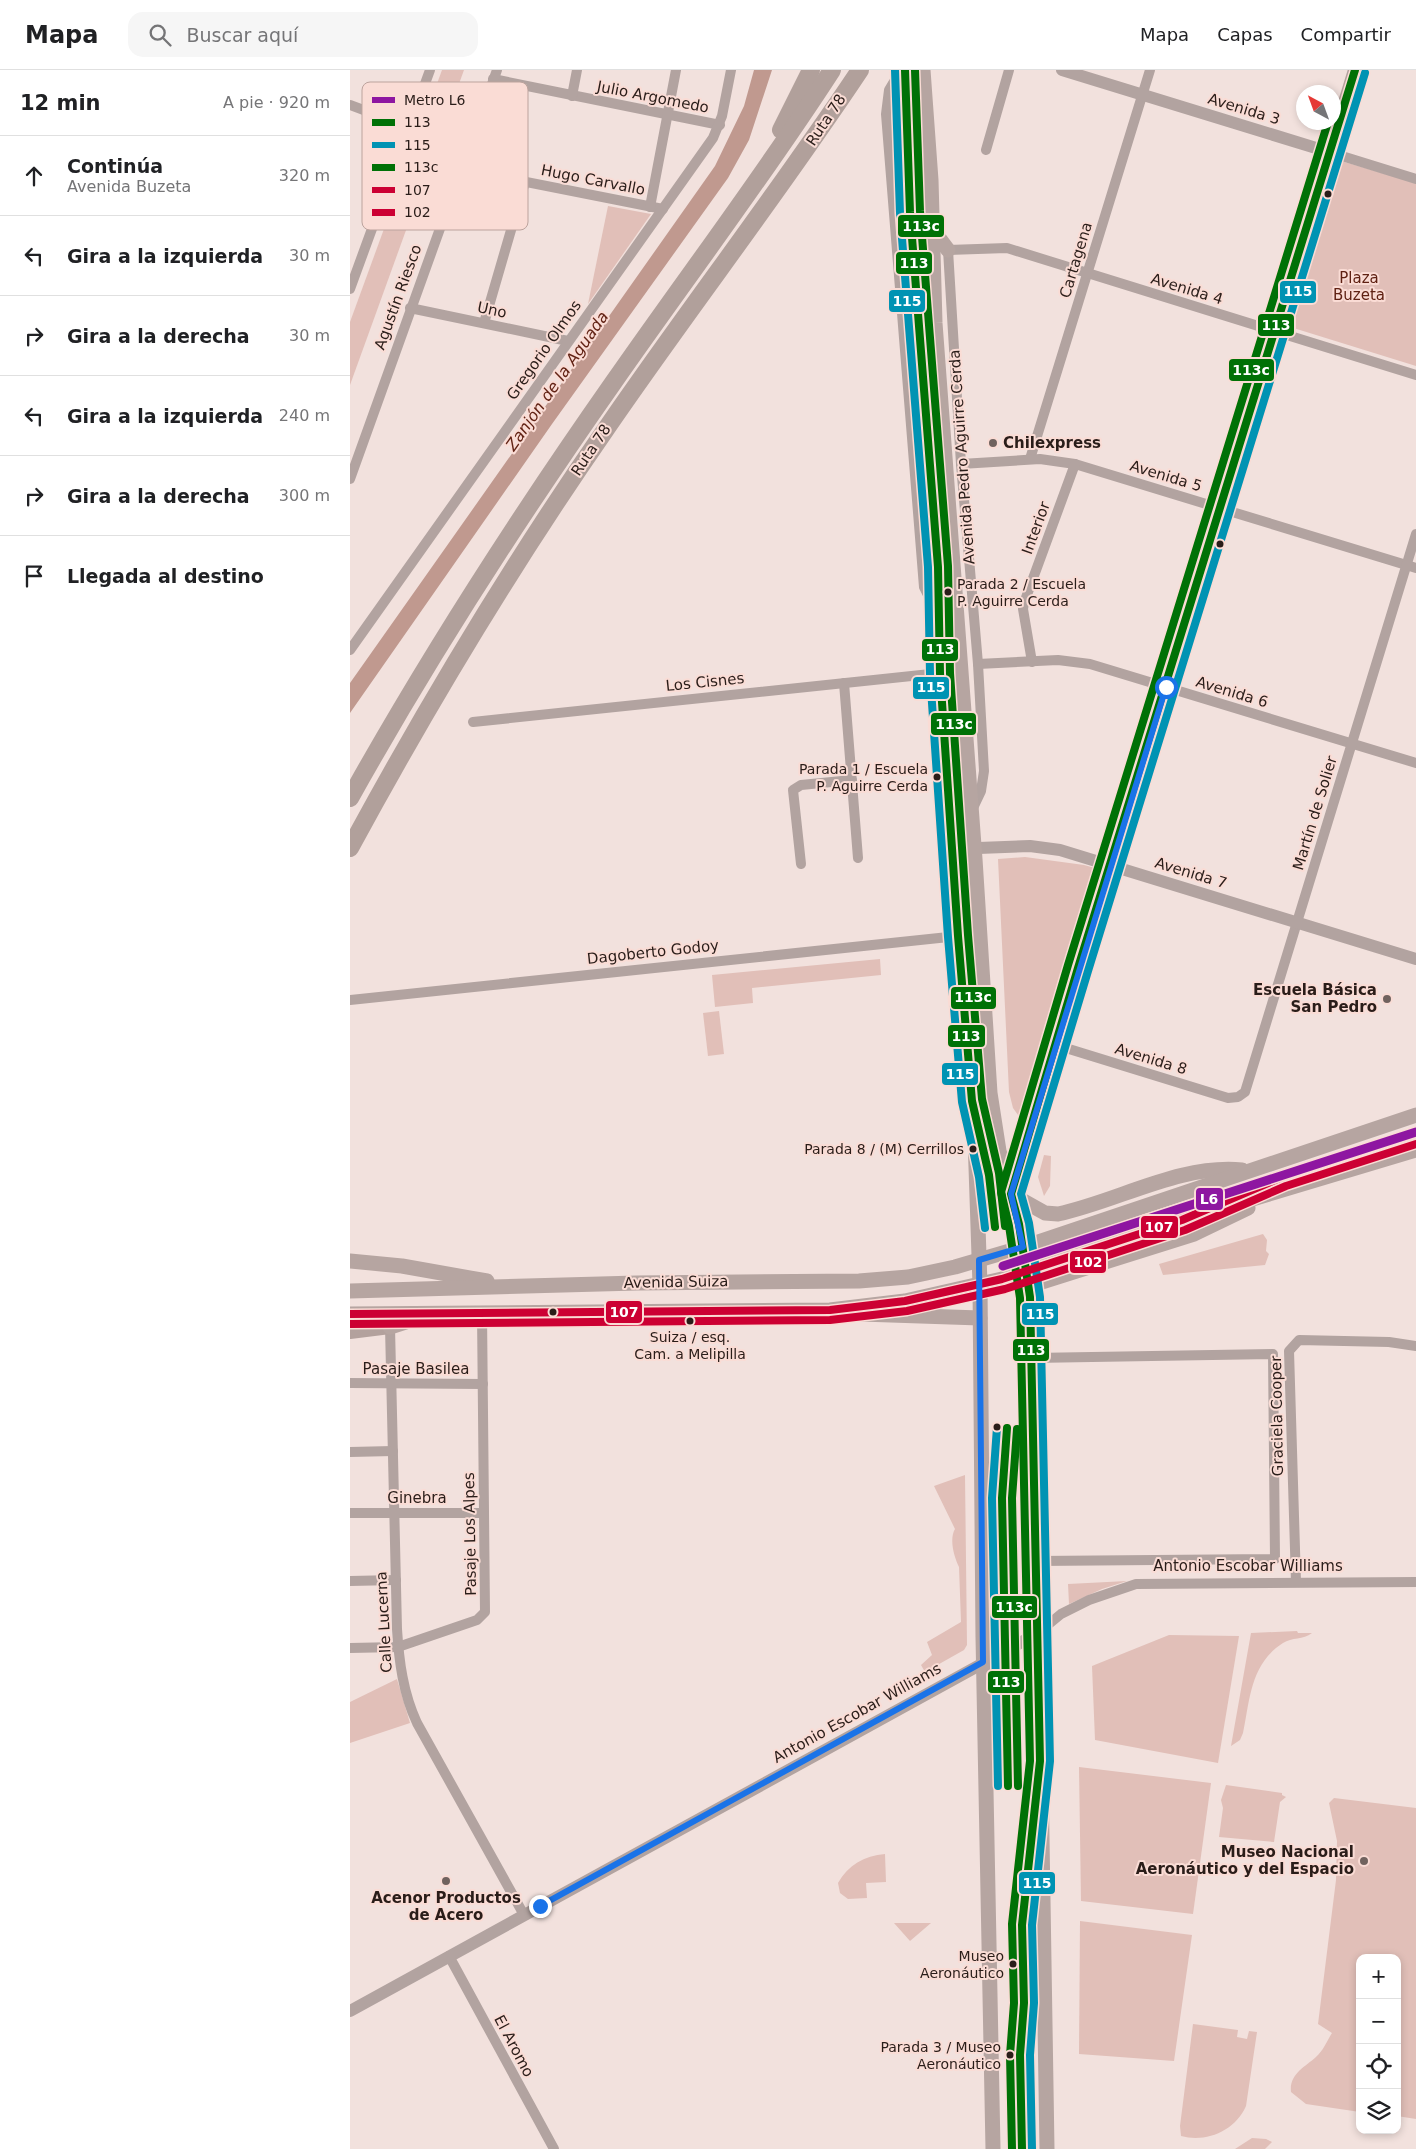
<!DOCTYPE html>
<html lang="es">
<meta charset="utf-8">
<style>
:root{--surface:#fff;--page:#f6f6f6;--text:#202124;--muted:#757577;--line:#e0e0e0}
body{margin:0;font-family:"DejaVu Sans",sans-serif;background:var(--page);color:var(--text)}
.controls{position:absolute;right:15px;bottom:15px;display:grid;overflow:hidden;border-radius:10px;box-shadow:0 2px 8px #0003}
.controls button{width:45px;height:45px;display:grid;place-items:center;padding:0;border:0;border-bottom:1px solid var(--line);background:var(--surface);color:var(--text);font:25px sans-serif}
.compass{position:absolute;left:946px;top:15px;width:45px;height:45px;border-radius:50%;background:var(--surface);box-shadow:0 2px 8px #0003;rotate:319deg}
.stop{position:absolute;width:15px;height:15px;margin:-11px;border:4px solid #1a73e8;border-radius:50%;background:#fff}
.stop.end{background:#1a73e8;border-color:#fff;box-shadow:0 1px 5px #0008}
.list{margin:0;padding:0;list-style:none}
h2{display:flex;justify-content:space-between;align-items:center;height:65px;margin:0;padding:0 20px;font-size:21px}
h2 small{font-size:16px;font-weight:400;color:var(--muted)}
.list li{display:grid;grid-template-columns:32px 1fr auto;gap:15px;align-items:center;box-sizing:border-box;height:80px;padding:0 20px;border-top:1px solid var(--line)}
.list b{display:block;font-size:19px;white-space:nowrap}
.list p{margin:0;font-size:16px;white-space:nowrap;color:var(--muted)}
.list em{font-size:16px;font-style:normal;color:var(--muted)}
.icon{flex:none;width:28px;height:28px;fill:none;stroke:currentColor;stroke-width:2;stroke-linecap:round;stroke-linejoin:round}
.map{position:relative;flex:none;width:1066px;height:2079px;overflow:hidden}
header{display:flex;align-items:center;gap:30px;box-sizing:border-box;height:70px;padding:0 25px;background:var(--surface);border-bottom:1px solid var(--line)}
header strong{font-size:24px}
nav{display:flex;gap:28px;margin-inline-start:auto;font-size:18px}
.search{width:350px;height:45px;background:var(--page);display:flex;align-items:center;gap:12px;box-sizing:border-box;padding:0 18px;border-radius:15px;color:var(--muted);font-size:19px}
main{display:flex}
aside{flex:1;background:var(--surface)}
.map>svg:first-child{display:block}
.green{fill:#e1bfb8}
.water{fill:#c0998f}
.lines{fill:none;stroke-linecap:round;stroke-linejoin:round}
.minor{stroke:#b2a3a0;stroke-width:10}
.tertiary{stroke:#b2a3a0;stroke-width:12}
.secondary{stroke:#b3a19d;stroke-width:14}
.primary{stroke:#b6a5a1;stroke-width:15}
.motorway{stroke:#b1a09b;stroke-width:18}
.bus-1-casing{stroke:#fadcd5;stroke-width:11}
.bus-2-casing{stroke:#fadcd5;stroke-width:11}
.bus-3-casing{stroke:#fadcd5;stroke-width:11}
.bus-4-casing{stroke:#fadcd5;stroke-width:11}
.bus-5-casing{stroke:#fadcd5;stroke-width:11}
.bus-1{stroke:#007106;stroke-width:8}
.bus-2{stroke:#0093b3;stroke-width:8}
.bus-3{stroke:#007106;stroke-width:8}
.bus-4{stroke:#c03;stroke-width:8}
.bus-5{stroke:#c03;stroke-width:8}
.metro-1-casing{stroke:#fadcd5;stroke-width:12}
.metro-1{stroke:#8e16a1;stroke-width:9}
.route{stroke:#1a73e8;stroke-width:6}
.bus-dot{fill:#2a1d19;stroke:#fadcd5;stroke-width:2}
.poi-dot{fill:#70625e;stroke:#fadcd5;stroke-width:2}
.labels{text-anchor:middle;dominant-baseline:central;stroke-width:4;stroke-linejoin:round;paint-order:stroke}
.bus-label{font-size:14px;fill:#2a1d19;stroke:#fadcd5;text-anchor:end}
.street-label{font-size:15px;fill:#2a1d19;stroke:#fadcd5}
.park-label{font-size:15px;fill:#5f2113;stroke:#fadcd5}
.poi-label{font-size:15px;font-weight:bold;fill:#2a1d19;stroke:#fadcd5;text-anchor:end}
.water-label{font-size:16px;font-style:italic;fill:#622315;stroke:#fadcd5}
.key{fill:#fadcd5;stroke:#bca39d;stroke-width:1}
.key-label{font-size:14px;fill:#2a1d19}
.line-badge{stroke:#fadcd5;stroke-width:2}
.badge-label{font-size:14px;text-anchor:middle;font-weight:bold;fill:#fff}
</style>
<header>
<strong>Mapa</strong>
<div class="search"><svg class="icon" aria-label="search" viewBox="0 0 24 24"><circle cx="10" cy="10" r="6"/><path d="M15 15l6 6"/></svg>Buscar aquí</div>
<nav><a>Mapa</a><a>Capas</a><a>Compartir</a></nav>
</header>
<main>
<aside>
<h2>12 min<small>A pie · 920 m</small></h2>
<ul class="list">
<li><svg class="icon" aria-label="ahead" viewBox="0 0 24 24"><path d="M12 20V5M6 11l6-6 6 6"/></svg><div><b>Continúa</b><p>Avenida Buzeta</p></div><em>320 m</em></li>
<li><svg class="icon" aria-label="left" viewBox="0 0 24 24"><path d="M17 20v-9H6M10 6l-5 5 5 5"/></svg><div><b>Gira a la izquierda</b></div><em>30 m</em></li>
<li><svg class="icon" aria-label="right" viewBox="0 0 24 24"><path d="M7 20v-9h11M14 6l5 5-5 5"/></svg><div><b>Gira a la derecha</b></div><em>30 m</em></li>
<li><svg class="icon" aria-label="left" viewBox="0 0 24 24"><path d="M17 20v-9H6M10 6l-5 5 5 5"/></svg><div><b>Gira a la izquierda</b></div><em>240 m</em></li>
<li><svg class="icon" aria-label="right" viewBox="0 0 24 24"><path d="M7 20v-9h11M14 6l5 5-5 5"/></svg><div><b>Gira a la derecha</b></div><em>300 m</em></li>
<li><svg class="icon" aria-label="arrive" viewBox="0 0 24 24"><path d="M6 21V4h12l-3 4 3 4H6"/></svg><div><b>Llegada al destino</b></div></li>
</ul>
</aside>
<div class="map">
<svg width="1066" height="2079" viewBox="0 0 1066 2079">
<rect width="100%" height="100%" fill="#f2e1dd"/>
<!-- green -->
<g class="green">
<polygon points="92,0 114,0 0,315 0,252"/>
<polygon points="991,91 1066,113 1066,296 937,256 985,94"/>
<polygon points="258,136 301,144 238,234"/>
<path d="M 675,787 L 734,795 L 745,798 C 751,810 738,820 734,830 C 727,851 717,877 718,899 L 671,1049 L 663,1038 L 659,1022 L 648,789 Z"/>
<polygon points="530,889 531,905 402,918 403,933 365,937 362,905"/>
<polygon points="369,941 374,984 358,986 353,943"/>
<polygon points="694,1085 701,1086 700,1116 694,1126 688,1107"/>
<polygon points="913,1164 917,1170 916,1181 919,1184 915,1195 813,1205 809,1194"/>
<path d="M 615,1405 L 617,1575 L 614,1580 L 575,1602 L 571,1595 L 582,1585 L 577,1572 L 611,1552 L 609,1497 C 604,1487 599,1469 605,1459 L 584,1416 Z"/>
<polygon points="777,1511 752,1519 719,1534 718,1514"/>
<path d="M 947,1561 L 948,1563 L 962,1563 C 953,1570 942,1567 933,1573 C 900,1594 900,1630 893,1663 L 890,1670 L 881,1676 L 901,1563 Z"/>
<polygon points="819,1565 889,1566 868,1693 745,1670 742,1596"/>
<polygon points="47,1609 60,1653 0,1673 0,1632"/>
<polygon points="729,1697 861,1713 843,1844 731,1831"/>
<polygon points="876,1715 932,1723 932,1725 936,1727 930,1732 924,1772 869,1767 873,1738 871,1730"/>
<path d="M 984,1728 L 1066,1738 L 1066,2049 L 1047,2046 L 1047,1888 L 1010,1888 L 1010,2042 L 956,2034 L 941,2022 C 939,2004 955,1997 966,1987 C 973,1981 977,1971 982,1963 L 968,1954 L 986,1810 L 987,1771 L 979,1733 Z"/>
<path d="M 535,1784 L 536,1812 L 516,1813 L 517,1828 L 498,1829 L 490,1823 L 488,1813 C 498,1795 514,1786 535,1784 Z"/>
<polygon points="685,1847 686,1940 678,1940 676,1848"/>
<polygon points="730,1851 842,1865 824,1991 729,1984"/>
<polygon points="544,1853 581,1853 560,1871"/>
<path d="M 843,1954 L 888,1960 L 887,1967 L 897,1969 L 899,1961 L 907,1962 L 896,2036 C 885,2061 856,2073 831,2066 L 830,2056 Z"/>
<polygon points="902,2068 916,2069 922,2072 915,2079 885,2079"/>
</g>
<!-- water -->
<polygon class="water" points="404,0 422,0 399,70 378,108 202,354 0,643 0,613 365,96 394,36"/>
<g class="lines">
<!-- minor -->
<g class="minor">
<polyline points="551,0 539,20 536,44 574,517 588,545"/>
<polyline points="143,9 370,55"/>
<polyline points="222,26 227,0"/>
<polyline points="0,35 59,57"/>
<polyline points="636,80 659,0"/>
<polyline points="979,82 1066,109"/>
<polyline points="110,99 313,139"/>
<polyline points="300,137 326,0"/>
<polyline points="0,219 80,0"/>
<polyline points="60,238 218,271"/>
<polyline points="134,253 175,112"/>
<polyline points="680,389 800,0"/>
<polyline points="611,394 690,389 725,394 1066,498"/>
<polyline points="0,409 147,0"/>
<polyline points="0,580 363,68 372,46 381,0"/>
<polyline points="682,592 673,539 674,533 725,394"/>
<polyline points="628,594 708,590 740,594 1066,693"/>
<polyline points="494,613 508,788"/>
<polyline points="123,652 590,603"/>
<polyline points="622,740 631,721 634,701 628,594 611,394 598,180 657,178 1066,305"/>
<polyline points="451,794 443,720 451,715 502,710"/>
<polyline points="0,930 608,866"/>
<polyline points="706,975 878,1028 888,1027 895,1022 1066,464"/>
<path d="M 40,1257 L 47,1559 C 49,1591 53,1623 67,1653 L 174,1845"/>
<polyline points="682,1288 923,1284 925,1489 687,1491"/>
<polyline points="0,1313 133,1314"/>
<polyline points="0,1382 43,1381"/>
<polyline points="0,1443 134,1443"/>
<polyline points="0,1511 46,1510"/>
<polyline points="946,1512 939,1281 949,1270 1039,1272 1066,1276"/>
<polyline points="688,1563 711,1544 739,1530 786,1514 1066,1512"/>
<polyline points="0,1578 48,1577 127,1550 135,1542 132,1243"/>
<polyline points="99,1886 204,2079"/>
</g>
<!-- tertiary -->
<g class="tertiary">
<polyline points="712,0 979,82"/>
<polyline points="602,779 680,776 710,780 1066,889"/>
<polyline points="0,1941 688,1563"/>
</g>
<!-- secondary -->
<g class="secondary">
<polyline points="661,1124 728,898 1005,0"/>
<polyline points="0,1262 40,1257"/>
</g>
<!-- primary -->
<g class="primary">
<polyline points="555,0 560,142 588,497 590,603 625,1068 630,1215 633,1567 643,2079"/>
<polyline points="573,0 581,110 585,253 625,789 640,1023 649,1081 669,1154 680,1227 686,1394 697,2079"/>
<polyline points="583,160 598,180"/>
<path d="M 661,1124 L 695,1143 L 708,1144 C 769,1131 829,1094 892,1100"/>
<polyline points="0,1191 52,1196 137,1211"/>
<polyline points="679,1216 844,1164 898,1138"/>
<polyline points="0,1221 287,1213 509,1211 558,1207 605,1197 673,1177 1066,1045"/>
<polyline points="0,1244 480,1240 555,1231 652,1209 832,1150 1066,1080"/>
<polyline points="511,1244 630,1248"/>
<polyline points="40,1257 71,1247"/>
</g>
<!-- motorway -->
<g class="motorway">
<polyline points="431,60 461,0"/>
<path d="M 0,728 C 80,585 169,447 263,313 C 336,208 413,107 482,0"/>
<path d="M 0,778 C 78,634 163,493 256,359 C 339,238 429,122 510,0"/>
</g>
<!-- bus-1 casing -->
<g class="bus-1-casing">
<g id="bus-1">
<polyline points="555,0 560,142 588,497 590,603 608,866 622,1031 639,1105 645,1157"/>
<polyline points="657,1358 652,1428 658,1716"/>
<polyline points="672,2079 670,1985 674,1933 672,1855 690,1691 680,1227 669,1154 661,1124 728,898 1005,0"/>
</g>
</g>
<!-- bus-2 casing -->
<g class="bus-2-casing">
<g id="bus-2">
<polyline points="545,0 550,143 578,497 580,604 598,867 612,1032 629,1107 635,1158"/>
<polyline points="647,1357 642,1428 648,1716"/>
<polyline points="682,2079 680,1985 684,1933 682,1855 700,1691 690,1227 679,1153 671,1124 738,901 1015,3"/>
</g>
</g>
<!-- bus-3 casing -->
<g class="bus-3-casing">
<g id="bus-3">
<polyline points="565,0 570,141 598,496 600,603 618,865 632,1029 649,1103 655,1156"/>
<polyline points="667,1359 662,1428 668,1716"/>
<polyline points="662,2079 660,1985 664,1933 662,1854 680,1691 670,1228 659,1156 651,1122 718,895 978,52"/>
</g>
</g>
<!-- bus-4 casing -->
<g class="bus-4-casing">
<polyline id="bus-4" points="0,1244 480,1240 555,1231 652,1209 832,1150 932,1107 1066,1063"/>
</g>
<!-- bus-5 casing -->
<g class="bus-5-casing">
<polyline id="bus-5" points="0,1254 480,1250 557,1241 655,1219 835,1160 936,1116 1066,1074"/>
</g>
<!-- bus-1 -->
<use href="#bus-1" class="bus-1"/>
<!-- bus-2 -->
<use href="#bus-2" class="bus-2"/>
<!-- bus-3 -->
<use href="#bus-3" class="bus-3"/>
<!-- bus-4 -->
<use href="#bus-4" class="bus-4"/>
<!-- bus-5 -->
<use href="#bus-5" class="bus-5"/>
<!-- metro-1 casing -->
<g class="metro-1-casing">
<polyline id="metro-1" points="653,1196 1066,1062"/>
</g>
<!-- metro-1 -->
<use href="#metro-1" class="metro-1"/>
</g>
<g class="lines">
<!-- route -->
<polyline class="route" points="190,1836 633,1592 629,1190 673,1177 661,1124 816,617"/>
</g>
<!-- markers -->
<g class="bus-dot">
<circle cx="978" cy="124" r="4.5"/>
<circle cx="870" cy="474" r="4.5"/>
<circle cx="598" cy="522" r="4.5"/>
<circle cx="587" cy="707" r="4.5"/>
<circle cx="623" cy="1079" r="4.5"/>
<circle cx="203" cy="1242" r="4.5"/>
<circle cx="340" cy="1251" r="4.5"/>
<circle cx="647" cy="1357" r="4.5"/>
<circle cx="663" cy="1894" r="4.5"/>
<circle cx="660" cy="1985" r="4.5"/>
</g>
<g class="poi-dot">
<circle cx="643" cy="373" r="5"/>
<circle cx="1037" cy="929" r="5"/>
<circle cx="1014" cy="1791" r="5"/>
<circle cx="96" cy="1811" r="5"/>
</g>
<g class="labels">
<!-- bus labels -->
<g class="bus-label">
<text x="607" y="514" text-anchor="start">Parada 2 / Escuela<tspan x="607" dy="17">P. Aguirre Cerda</tspan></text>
<text x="578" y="699">Parada 1 / Escuela<tspan x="578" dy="17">P. Aguirre Cerda</tspan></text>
<text x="614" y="1079">Parada 8 / (M) Cerrillos</text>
<text x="340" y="1267" text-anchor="middle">Suiza / esq.<tspan x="340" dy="17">Cam. a Melipilla</tspan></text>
<text x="654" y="1886">Museo<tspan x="654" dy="17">Aeronáutico</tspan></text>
<text x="651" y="1977">Parada 3 / Museo<tspan x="651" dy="17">Aeronáutico</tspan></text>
</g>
<!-- street labels -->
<g class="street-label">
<text transform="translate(303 27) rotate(11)">Julio Argomedo</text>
<text transform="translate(894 39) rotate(17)">Avenida 3</text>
<text transform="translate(476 50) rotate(-56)">Ruta 78</text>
<text transform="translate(243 110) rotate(11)">Hugo Carvallo</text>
<text transform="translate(726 190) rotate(-73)">Cartagena</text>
<text transform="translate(837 219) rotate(17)">Avenida 4</text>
<text transform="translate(48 227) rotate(-70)">Agustín Riesco</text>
<text transform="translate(142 240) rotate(12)">Uno</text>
<text transform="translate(194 280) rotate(-55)">Gregorio Olmos</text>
<text transform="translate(241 380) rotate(-56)">Ruta 78</text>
<text transform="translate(612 387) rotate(-94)">Avenida Pedro Aguirre Cerda</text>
<text transform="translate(816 406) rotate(17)">Avenida 5</text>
<text transform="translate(686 458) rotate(-70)">Interior</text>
<text transform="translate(355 612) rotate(-6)">Los Cisnes</text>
<text transform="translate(882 622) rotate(17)">Avenida 6</text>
<text transform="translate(965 743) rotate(-73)">Martín de Solier</text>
<text transform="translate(841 803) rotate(17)">Avenida 7</text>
<text transform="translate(303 882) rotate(-6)">Dagoberto Godoy</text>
<text transform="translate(801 989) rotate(17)">Avenida 8</text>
<text transform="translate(326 1212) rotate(-1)">Avenida Suiza</text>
<text x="66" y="1299">Pasaje Basilea</text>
<text transform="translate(927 1346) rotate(-91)">Graciela Cooper</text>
<text x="67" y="1428">Ginebra</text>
<text transform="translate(120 1464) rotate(-91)">Pasaje Los Alpes</text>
<text x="898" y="1496">Antonio Escobar Williams</text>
<text transform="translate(34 1552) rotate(-93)">Calle Lucerna</text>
<text transform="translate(507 1643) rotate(-29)">Antonio Escobar Williams</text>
<text transform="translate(164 1976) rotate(62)">El Aromo</text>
</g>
<!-- park labels -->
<g class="park-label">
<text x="1009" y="208">Plaza<tspan x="1009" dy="17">Buzeta</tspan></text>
</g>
<!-- poi labels -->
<g class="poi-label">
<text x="653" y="373" text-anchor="start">Chilexpress</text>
<text x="1027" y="920">Escuela Básica<tspan x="1027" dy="17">San Pedro</tspan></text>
<text x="1004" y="1782">Museo Nacional<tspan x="1004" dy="17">Aeronáutico y del Espacio</tspan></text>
<text x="96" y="1828" text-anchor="middle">Acenor Productos<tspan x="96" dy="17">de Acero</tspan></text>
</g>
<!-- water labels -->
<g class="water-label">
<text transform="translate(207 311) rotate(-55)">Zanjón de la Aguada</text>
</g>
</g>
<!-- legend -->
<rect x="12" y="12" width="166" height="148" rx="8" class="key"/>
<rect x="22" y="27" width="23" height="6" fill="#8e16a1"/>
<rect x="22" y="49" width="23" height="7" fill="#007106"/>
<rect x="22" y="72" width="23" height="6" fill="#0093b3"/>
<rect x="22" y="94" width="23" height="7" fill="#007106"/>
<rect x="22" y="117" width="23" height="6" fill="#c03"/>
<rect x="22" y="139" width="23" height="7" fill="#c03"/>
<g class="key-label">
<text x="54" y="35">Metro L6</text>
<text x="54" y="57">113</text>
<text x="54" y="80">115</text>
<text x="54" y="102">113c</text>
<text x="54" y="125">107</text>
<text x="54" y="147">102</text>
</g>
<g class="line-badge">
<rect x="547" y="144" width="48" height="24" rx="5" fill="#007106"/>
<rect x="545" y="181" width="38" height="24" rx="5" fill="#007106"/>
<rect x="929" y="210" width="38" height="24" rx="5" fill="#0093b3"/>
<rect x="538" y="219" width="38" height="24" rx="5" fill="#0093b3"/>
<rect x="907" y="243" width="38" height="24" rx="5" fill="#007106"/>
<rect x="878" y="288" width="47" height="24" rx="5" fill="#007106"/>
<rect x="571" y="568" width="38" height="24" rx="5" fill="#007106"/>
<rect x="562" y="606" width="38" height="24" rx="5" fill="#0093b3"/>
<rect x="580" y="642" width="47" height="24" rx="5" fill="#007106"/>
<rect x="600" y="916" width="47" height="24" rx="5" fill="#007106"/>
<rect x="597" y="954" width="39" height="24" rx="5" fill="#007106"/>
<rect x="591" y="992" width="38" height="24" rx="5" fill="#0093b3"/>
<rect x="845" y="1117" width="29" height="24" rx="5" fill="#8e16a1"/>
<rect x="790" y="1145" width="39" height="24" rx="5" fill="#c03"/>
<rect x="719" y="1180" width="38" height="24" rx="5" fill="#c03"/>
<rect x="255" y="1230" width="38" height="24" rx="5" fill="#c03"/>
<rect x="671" y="1232" width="38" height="24" rx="5" fill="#0093b3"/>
<rect x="662" y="1268" width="38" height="24" rx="5" fill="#007106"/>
<rect x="641" y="1525" width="47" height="24" rx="5" fill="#007106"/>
<rect x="637" y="1600" width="38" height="24" rx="5" fill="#007106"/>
<rect x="668" y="1801" width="38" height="24" rx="5" fill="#0093b3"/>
</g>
<g class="badge-label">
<text x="571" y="161">113c</text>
<text x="564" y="198">113</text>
<text x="948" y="226">115</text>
<text x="557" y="236">115</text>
<text x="926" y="260">113</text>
<text x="901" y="305">113c</text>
<text x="590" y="584">113</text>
<text x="581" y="622">115</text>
<text x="604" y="659">113c</text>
<text x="623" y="932">113c</text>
<text x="616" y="971">113</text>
<text x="610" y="1009">115</text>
<text x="859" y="1134">L6</text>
<text x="809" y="1162">107</text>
<text x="738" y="1197">102</text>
<text x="274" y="1247">107</text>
<text x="690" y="1249">115</text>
<text x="681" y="1285">113</text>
<text x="664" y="1542">113c</text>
<text x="656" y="1617">113</text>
<text x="687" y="1818">115</text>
</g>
</svg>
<div class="controls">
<button>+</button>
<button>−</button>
<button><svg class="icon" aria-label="locate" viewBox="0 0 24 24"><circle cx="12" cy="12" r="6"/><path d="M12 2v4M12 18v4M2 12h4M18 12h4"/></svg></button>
<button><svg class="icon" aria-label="layers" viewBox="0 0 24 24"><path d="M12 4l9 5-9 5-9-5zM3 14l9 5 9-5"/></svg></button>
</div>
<svg class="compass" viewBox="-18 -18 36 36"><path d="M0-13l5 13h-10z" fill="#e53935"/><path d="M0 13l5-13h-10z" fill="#757577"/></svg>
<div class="stop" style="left:816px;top:617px"></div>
<div class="stop end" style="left:190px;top:1836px"></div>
</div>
</main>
